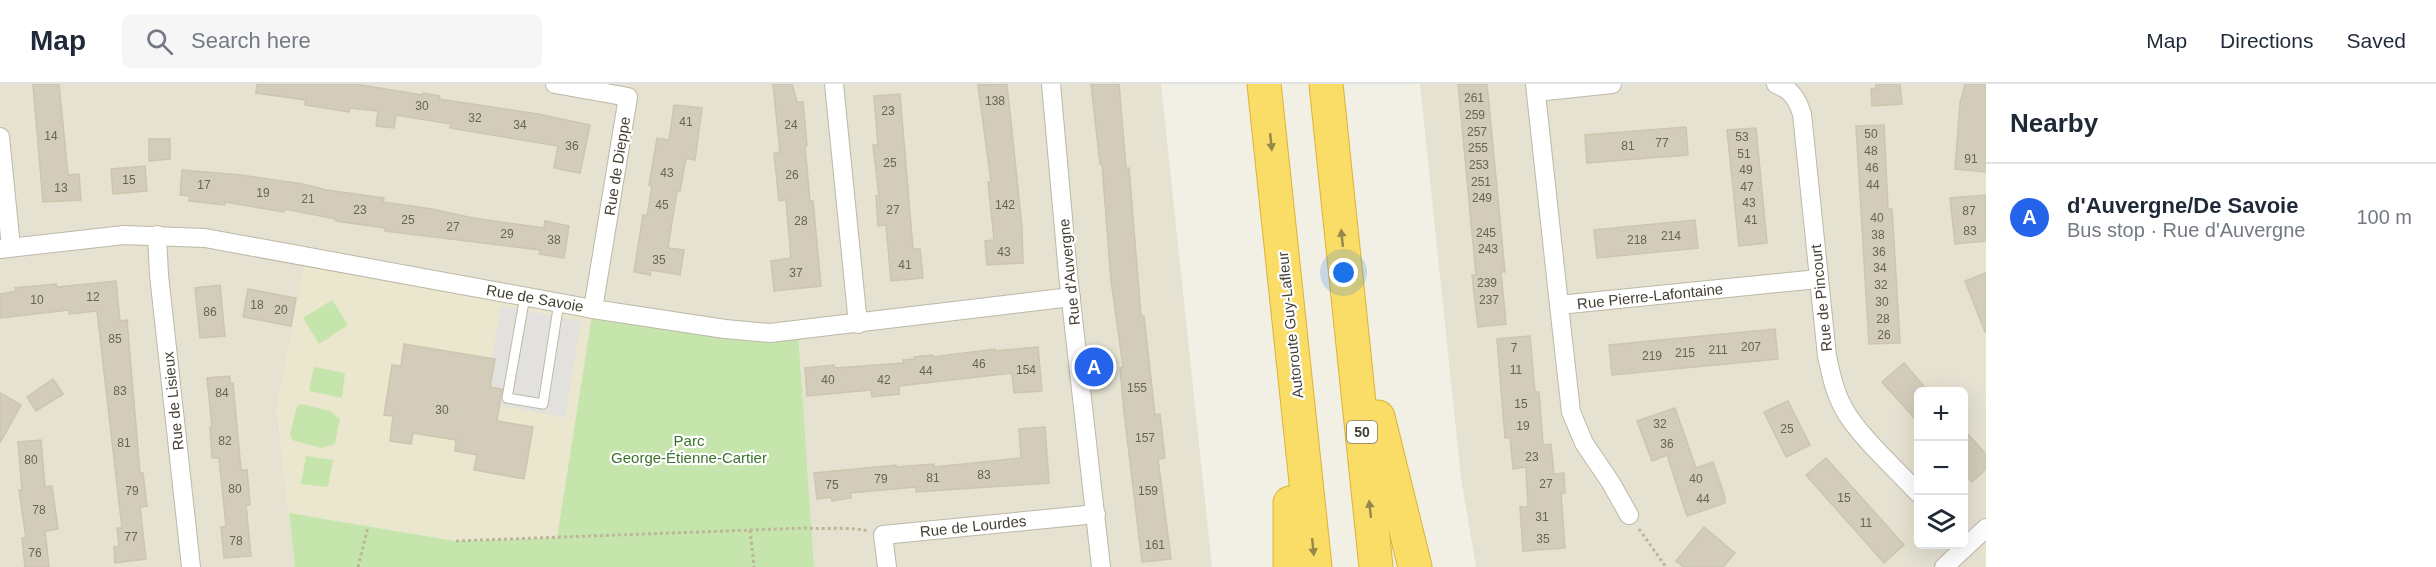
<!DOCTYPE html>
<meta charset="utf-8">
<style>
:root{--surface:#fff;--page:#f6f6f7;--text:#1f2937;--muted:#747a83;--line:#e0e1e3;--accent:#2563eb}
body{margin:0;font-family:Arial,sans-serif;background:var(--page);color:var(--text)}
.controls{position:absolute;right:18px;bottom:18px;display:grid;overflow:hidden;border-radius:9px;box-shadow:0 6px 24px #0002}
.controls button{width:54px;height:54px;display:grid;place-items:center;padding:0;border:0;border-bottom:2px solid var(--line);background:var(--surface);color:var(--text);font:30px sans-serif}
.you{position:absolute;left:1344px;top:189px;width:21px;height:21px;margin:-15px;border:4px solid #fff;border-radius:50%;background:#1a73e8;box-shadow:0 0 0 9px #1a73e833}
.badge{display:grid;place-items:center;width:39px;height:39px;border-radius:50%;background:var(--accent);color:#fff;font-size:20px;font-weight:700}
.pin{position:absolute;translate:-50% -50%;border:3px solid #fff;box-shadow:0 2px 6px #0006}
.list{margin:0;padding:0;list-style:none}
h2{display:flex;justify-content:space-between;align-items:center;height:78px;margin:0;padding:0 24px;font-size:26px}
h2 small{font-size:20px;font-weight:400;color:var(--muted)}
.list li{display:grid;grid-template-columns:39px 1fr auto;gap:18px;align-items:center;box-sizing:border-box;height:108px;padding:0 24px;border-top:2px solid var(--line)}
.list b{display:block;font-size:22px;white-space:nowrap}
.list p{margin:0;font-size:20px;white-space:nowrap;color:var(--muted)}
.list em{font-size:20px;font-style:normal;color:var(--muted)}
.icon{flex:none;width:33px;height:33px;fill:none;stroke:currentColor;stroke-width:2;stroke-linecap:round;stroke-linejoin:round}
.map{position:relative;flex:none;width:1986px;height:483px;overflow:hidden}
header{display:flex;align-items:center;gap:36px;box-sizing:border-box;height:84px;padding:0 30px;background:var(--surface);border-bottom:2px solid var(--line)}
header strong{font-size:28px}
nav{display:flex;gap:33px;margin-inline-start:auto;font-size:21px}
.search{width:420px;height:54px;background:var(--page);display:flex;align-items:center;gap:15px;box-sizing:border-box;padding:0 21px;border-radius:9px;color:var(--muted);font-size:22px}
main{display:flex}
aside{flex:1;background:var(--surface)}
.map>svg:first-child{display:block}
.residential{fill:#e5e2d2;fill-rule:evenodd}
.education{fill:#ebe6ce}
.green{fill:#c5e5ad}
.parking{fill:#e2e1dd}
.building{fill:#d3ccba;stroke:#cdc5ad;stroke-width:1.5}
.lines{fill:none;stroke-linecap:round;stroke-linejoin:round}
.lane-casing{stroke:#bdb8a7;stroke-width:11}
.street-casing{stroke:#bdb8a7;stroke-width:20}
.highway-casing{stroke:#d9b337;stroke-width:35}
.path{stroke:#beb699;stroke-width:3;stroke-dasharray:3 3;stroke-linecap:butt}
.lane{stroke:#fff;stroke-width:9}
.street{stroke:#fff;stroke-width:18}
.highway{stroke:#fadd67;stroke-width:33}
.oneway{fill:#96874b}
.labels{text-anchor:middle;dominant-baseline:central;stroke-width:4.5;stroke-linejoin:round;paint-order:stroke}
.number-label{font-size:12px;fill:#686356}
.shield{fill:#fff;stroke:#7c7971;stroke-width:1.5}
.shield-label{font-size:14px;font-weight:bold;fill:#444034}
.street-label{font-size:15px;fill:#444034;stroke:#fff}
.park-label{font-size:15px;fill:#3b732a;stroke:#fff}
</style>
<header>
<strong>Map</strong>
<div class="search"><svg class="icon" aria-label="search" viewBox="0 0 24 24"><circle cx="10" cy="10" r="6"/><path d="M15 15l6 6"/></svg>Search here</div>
<nav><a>Map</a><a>Directions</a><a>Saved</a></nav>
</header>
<main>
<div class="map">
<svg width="1986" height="483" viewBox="0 0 1986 483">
<rect width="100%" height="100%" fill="#f2efe4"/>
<!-- residential -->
<g class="residential">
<polygon points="0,0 1161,0 1212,483 814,483 798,247 277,325 295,483 0,483"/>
<path d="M 1420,0 L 1986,0 L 1986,483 L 1476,483 L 1461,394 ZM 1918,308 L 1964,308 L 1964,460 L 1918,460 Z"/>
</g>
<!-- education -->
<polygon class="education" points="306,173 593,225 558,454 456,457 289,429 277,321"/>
<!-- green -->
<g class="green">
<polygon points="332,216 348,241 319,260 303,234"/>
<polygon points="593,225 798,247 814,483 295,483 289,429 456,457 557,454"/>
<polygon points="314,283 345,289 342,314 309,307"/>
<polygon points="301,320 330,327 340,335 335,360 321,364 292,356 290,350 297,322"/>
<polygon points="306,372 333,376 328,403 301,400"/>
</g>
<!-- parking -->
<polygon class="parking" points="501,222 581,237 565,334 500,321 503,305 490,303 495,275 492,274"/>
<!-- building -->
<g class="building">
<polygon points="33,0 59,0 68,91 79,90 81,116 43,118"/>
<polygon points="257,0 355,0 422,11 423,9 440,12 439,15 538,30 590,41 580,89 554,84 558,62 450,44 451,40 396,31 394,44 376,42 378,27 350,24 349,28 305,21 306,16 256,9"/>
<polygon points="773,0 792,0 797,18 803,18 807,62 805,62 810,117 813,117 821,202 774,207 771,177 791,174 786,116 779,117 774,69 780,68"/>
<polygon points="1007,0 1022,143 1023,179 987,181 985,157 994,156 988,98 991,98 978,1"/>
<polygon points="1091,0 1119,0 1126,84 1129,84 1141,232 1144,232 1155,331 1160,330 1165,374 1158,375 1171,475 1142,478 1124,328 1120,284 1123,283 1111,196 1102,80 1100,80"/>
<polygon points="1458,0 1487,0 1505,188 1501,188 1506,240 1478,243 1472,191 1476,191"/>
<polygon points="1876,0 1900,0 1902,20 1872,22 1871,5 1876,4"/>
<polygon points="1965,0 1986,0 1986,88 1955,85 1960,19"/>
<polygon points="900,10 913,165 920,165 923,194 891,197 886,141 878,142 876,112 879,112 873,61 878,61 874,12"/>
<polygon points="674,21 702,24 695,76 686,74 680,107 677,107 668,164 684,166 680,191 651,186 650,191 634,188 643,131 647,132 652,102 649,101 657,54 669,56"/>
<polygon points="1884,41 1888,125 1892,125 1900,259 1869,260 1856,42"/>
<polygon points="1686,43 1688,71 1587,79 1585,51"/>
<polygon points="1756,44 1767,159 1739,162 1727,46"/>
<polygon points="149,55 170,55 170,75 149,77"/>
<polygon points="145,82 147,107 113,110 111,85"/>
<polygon points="182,86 241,91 303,100 326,106 384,114 383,118 432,125 473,134 544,144 545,137 569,142 564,174 539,170 540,166 385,147 385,144 336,137 336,135 285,125 284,128 225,118 225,121 189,117 190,112 180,111"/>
<polygon points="1985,111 1986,157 1955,160 1950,114"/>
<polygon points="1695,136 1698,164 1597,174 1594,146"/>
<polygon points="1986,189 1986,248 1985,248 1965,197"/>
<polygon points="116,197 120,237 127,236 140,389 143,389 147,422 140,423 146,475 115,479 114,463 119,462 117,444 122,444 97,227 69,230 69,226 0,234 0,210 16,207 15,204 56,200 57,203"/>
<polygon points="220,201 225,252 200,254 195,204"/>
<polygon points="248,205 296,214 291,242 243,233"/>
<polygon points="1775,245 1778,275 1612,291 1609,261"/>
<polygon points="1530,252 1535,308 1539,308 1543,361 1551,360 1554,390 1564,389 1565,409 1561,409 1565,464 1523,467 1520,423 1528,423 1526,383 1513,385 1510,354 1505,354 1497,255"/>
<polygon points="404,260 495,275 490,303 502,305 497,337 533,343 524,395 474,386 477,371 455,367 456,356 413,349 411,360 390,357 393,332 384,331 392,281 401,282"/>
<polygon points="1038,263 1042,307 1014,309 1012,289 899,302 899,310 872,313 871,306 807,312 805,284 834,281 835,284 849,283 903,279 903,276 915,275 914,273 933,271 933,273 995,265 995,267"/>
<polygon points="1904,279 1929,308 1918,308 1918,338 1882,298"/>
<polygon points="230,292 230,299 233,299 241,386 247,386 250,421 246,421 251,472 224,474 221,443 226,442 219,374 212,374 210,343 212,342 207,294"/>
<polygon points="53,295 63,310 36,327 27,313"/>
<polygon points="0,309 21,321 0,359"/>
<polygon points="1788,317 1810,361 1786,373 1764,328"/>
<polygon points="1675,324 1696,384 1713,378 1725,413 1725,419 1687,432 1667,371 1652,377 1637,337"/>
<polygon points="1045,343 1049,399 916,408 916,403 850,409 851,414 832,417 831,413 817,415 814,389 896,381 896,383 934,380 934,383 1021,374 1019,345"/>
<polygon points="1964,346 1986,370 1986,385 1972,398 1964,388"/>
<polygon points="41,356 45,403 52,402 58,445 45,447 49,483 25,483 22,454 26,454 19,406 22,406 18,358"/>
<polygon points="1826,374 1904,461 1884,479 1806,391"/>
<polygon points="1704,443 1735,469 1723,483 1684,483 1676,477"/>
</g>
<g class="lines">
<!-- lane casing -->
<g class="lane-casing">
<polyline id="lane" points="525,212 507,314 543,320 559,218"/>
</g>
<!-- street casing -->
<g class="street-casing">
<g id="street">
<polyline points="555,0 628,13 593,225"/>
<polyline points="834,0 858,240"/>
<polyline points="1051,0 1068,190 1101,483"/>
<polyline points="1535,0 1559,221 1818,195"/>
<path d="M 1776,0 C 1792,6 1797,15 1802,30 L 1827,272 C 1831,291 1835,309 1844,325 C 1858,351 1897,386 1918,409"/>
<polyline points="1536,8 1612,0"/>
<polyline points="0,53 11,163"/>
<polyline points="157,151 159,191 191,483"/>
<polyline points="0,165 124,151 205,154 593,225 725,245 770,249 1071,213"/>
<polyline points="1559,221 1571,328 1584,359 1611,399 1629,431"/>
<polyline points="887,483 883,451 1096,430"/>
<polyline points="1944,483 1986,444"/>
</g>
</g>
<!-- highway casing -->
<g class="highway-casing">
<g id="highway">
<polyline points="1264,0 1315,483"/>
<polyline points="1326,0 1376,483"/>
<polyline points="1378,333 1415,483"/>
<polyline points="1290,419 1290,483"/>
</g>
</g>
<!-- path -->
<g class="path">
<polyline points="1639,445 1666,483"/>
<polyline points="750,446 754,483"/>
<path d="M 456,457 L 805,444 C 826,446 847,442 868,447"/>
<polyline points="358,483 368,443"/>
</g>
<!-- lane -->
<use href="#lane" class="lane"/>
<!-- street -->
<use href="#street" class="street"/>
<!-- highway -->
<use href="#highway" class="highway"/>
</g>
<!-- one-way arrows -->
<defs><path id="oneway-solid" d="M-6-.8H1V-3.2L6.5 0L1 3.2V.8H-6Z" transform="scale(1.5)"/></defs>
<g class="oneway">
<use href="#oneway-solid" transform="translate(1271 58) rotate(84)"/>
<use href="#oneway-solid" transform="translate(1342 154) rotate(-96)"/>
<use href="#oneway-solid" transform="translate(1370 425) rotate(-96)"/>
<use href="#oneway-solid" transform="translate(1313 463) rotate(84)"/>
</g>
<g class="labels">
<!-- number labels -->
<g class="number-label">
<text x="1474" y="14">261</text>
<text x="995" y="17">138</text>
<text x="422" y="22">30</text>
<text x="888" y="27">23</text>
<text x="1475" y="31">259</text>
<text x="475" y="34">32</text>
<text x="686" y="38">41</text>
<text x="520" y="41">34</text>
<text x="791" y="41">24</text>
<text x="1477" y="48">257</text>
<text x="1871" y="50">50</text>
<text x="51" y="52">14</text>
<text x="1742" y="53">53</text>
<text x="1662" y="59">77</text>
<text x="572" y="62">36</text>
<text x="1628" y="62">81</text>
<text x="1478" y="64">255</text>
<text x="1871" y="67">48</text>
<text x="1744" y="70">51</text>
<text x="1971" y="75">91</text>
<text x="890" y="79">25</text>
<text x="1479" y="81">253</text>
<text x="1872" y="84">46</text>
<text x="1746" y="86">49</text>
<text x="667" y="89">43</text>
<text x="792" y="91">26</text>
<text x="129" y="96">15</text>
<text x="1481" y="98">251</text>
<text x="204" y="101">17</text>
<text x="1873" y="101">44</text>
<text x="1747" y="103">47</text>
<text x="61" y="104">13</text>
<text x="263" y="109">19</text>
<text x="1482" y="114">249</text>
<text x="308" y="115">21</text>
<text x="1749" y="119">43</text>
<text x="662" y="121">45</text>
<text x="1005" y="121">142</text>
<text x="360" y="126">23</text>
<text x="893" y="126">27</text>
<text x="1969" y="127">87</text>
<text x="1877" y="134">40</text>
<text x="408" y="136">25</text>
<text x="1751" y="136">41</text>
<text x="801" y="137">28</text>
<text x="453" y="143">27</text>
<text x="1970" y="147">83</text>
<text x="1486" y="149">245</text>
<text x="507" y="150">29</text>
<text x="1878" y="151">38</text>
<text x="1671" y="152">214</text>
<text x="554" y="156">38</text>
<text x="1637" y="156">218</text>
<text x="1488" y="165">243</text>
<text x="1004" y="168">43</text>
<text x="1879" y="168">36</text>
<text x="659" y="176">35</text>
<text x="905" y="181">41</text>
<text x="1880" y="184">34</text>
<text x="796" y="189">37</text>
<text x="1487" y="199">239</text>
<text x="1881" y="201">32</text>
<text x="93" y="213">12</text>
<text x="37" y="216">10</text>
<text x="1489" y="216">237</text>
<text x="1882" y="218">30</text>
<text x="257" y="221">18</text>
<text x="281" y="226">20</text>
<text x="210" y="228">86</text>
<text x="1883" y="235">28</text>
<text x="1884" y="251">26</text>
<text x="115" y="255">85</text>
<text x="1751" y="263">207</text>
<text x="1514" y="264">7</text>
<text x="1718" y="266">211</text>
<text x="1685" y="269">215</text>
<text x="1652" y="272">219</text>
<text x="979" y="280">46</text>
<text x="1026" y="286">154</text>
<text x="1516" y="286">11</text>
<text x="926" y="287">44</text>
<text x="828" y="296">40</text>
<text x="884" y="296">42</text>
<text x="1137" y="304">155</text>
<text x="120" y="307">83</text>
<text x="222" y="309">84</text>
<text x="1521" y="320">15</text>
<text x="442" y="326">30</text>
<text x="1660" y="340">32</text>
<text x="1523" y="342">19</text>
<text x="1787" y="345">25</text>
<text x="1145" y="354">157</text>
<text x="225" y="357">82</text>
<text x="124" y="359">81</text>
<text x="1667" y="360">36</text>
<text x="1532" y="373">23</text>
<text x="31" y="376">80</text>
<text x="984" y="391">83</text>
<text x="933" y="394">81</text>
<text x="881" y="395">79</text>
<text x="1696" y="395">40</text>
<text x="1546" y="400">27</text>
<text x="832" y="401">75</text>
<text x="235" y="405">80</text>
<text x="132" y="407">79</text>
<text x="1148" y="407">159</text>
<text x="1844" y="414">15</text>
<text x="1703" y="415">44</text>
<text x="39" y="426">78</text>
<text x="1542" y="433">31</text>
<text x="1866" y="439">11</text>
<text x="131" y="453">77</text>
<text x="1543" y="455">35</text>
<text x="236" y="457">78</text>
<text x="1155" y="461">161</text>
<text x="35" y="469">76</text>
</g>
<!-- shield labels -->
<rect class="shield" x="1347" y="337" width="30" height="22" rx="4.5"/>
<g class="shield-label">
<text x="1362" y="348">50</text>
</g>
<!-- street labels -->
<g class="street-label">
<text transform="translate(617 82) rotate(-81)">Rue de Dieppe</text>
<text transform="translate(1069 188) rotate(-96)">Rue d'Auvergne</text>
<text transform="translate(1650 212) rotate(-6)">Rue Pierre-Lafontaine</text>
<text transform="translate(535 214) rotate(10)">Rue de Savoie</text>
<text transform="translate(1821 214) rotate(-96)">Rue de Pincourt</text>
<text transform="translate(1290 241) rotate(-96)">Autoroute Guy-Lafleur</text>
<text transform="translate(173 317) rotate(-96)">Rue de Lisieux</text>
<text transform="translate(973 442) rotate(-6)">Rue de Lourdes</text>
</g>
<!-- park labels -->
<g class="park-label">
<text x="689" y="356">Parc<tspan x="689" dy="17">George-Étienne-Cartier</tspan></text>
</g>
</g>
</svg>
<div class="controls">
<button>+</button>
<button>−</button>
<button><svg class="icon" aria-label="layers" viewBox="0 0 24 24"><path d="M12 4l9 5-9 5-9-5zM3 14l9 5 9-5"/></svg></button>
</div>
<div class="you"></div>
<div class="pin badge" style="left:1094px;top:283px">A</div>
</div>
<aside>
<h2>Nearby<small></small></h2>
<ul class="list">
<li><span class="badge">A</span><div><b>d'Auvergne/De Savoie</b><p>Bus stop · Rue d'Auvergne</p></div><em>100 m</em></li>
</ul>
</aside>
</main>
